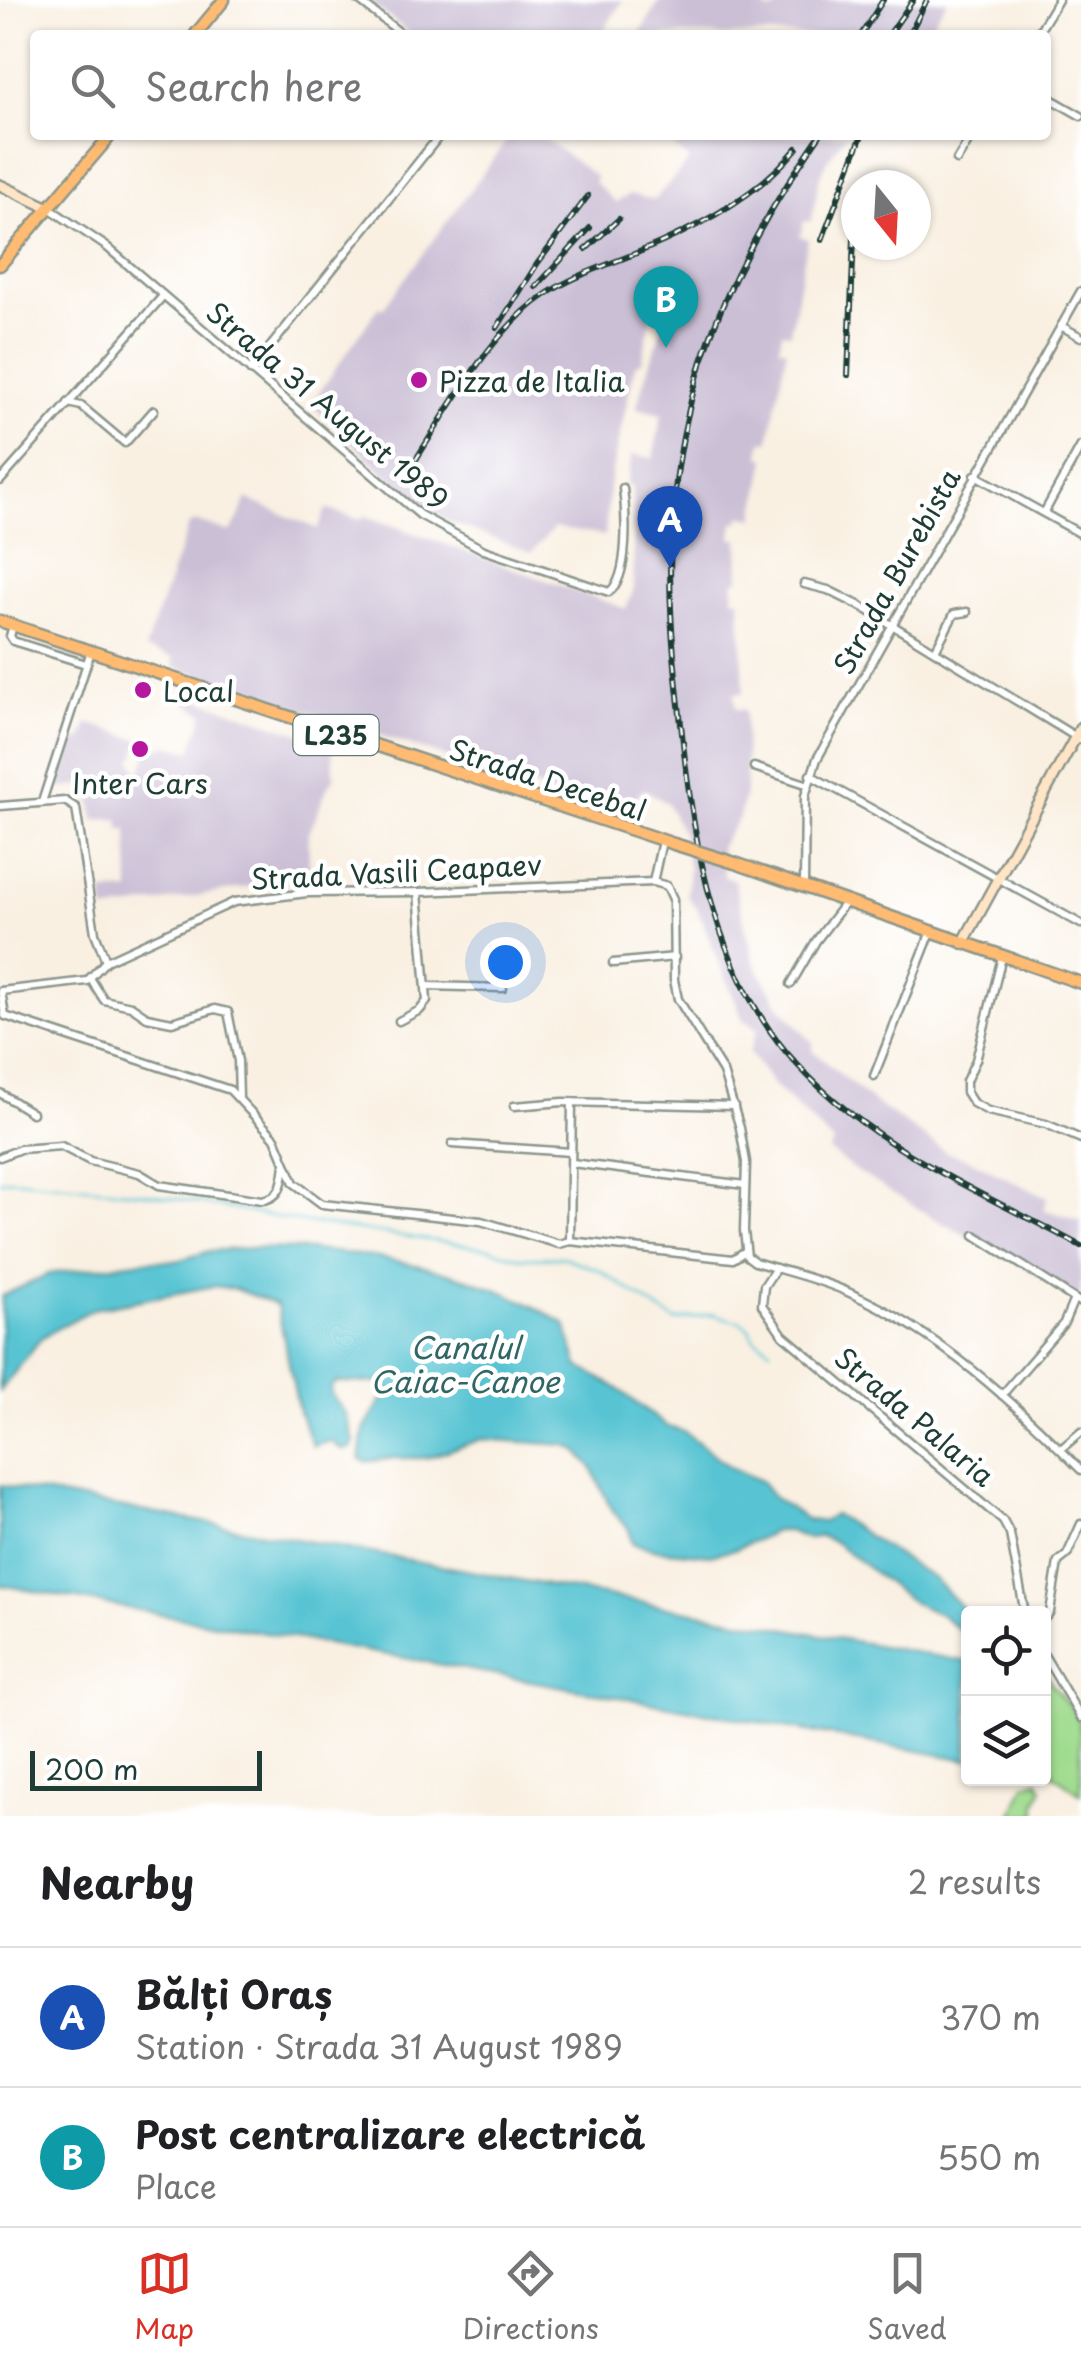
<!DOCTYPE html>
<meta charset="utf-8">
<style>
:root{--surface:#fff;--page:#f6f6f6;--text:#202124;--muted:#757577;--line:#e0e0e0;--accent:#d93025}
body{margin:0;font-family:"Playpen Sans",sans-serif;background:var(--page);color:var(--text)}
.controls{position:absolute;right:30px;bottom:30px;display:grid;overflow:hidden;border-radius:10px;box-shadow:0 2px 8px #0004}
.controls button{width:90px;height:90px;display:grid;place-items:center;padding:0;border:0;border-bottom:2px solid var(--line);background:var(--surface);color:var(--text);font:50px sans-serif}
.compass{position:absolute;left:841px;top:170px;width:90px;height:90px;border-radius:50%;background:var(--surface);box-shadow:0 2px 8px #0004;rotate:162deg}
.scale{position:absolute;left:30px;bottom:25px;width:232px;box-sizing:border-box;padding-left:10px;border:5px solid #1f3d34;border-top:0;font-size:28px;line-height:35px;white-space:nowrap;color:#1f3d34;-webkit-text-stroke:8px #fff;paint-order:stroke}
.you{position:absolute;left:505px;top:962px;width:35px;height:35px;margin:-25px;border:8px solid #fff;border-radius:50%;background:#1a73e8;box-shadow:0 0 0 15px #1a73e833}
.badge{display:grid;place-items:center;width:65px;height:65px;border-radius:50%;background:var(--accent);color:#fff;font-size:32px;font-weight:700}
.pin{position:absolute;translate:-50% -82px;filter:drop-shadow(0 2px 5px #0008)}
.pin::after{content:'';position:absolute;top:52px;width:35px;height:30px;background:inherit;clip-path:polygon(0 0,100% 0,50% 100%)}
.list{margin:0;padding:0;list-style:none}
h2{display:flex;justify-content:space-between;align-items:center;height:130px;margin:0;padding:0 40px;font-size:42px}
h2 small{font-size:32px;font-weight:400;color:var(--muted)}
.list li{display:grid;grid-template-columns:65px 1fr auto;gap:30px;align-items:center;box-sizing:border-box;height:140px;padding:0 40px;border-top:2px solid var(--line)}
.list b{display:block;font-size:38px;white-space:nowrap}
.list p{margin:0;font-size:32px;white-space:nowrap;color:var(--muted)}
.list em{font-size:32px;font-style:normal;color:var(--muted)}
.icon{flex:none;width:55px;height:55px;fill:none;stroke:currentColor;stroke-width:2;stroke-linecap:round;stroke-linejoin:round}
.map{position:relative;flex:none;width:1081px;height:1816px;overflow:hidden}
.search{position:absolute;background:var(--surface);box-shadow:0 2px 8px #0004;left:30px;right:30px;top:30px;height:110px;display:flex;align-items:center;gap:25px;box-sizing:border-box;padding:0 35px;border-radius:10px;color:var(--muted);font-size:38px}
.sheet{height:410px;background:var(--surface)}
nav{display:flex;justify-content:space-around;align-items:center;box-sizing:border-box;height:140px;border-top:2px solid var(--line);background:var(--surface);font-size:28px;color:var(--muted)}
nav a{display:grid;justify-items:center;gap:5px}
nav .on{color:var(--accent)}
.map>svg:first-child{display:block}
.industrial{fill:#cbbfd5}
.green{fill:#a0dc8f;stroke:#608c62;stroke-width:2.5}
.water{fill:#59c4d3;stroke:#3c8084;stroke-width:2.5}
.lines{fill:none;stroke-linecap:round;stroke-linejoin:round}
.stream{stroke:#59c4d3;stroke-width:2.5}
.street-casing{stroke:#8c968b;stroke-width:11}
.secondary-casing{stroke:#8c968b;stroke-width:14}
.primary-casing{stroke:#8c968b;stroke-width:15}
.street{stroke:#fff;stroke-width:6}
.secondary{stroke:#ffe4c6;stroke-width:9}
.primary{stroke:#ffbb71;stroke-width:10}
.rail-casing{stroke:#1f3d34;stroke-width:6}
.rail{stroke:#fff;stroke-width:2.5;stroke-dasharray:8;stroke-linecap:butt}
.primary-bridge-casing{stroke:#8c968b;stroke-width:15;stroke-linecap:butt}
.primary-bridge{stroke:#ffbb71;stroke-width:10}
.poi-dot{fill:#b5179e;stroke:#fff;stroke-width:4}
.labels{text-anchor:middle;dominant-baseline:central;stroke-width:9;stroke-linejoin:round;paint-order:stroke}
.shield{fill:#fff;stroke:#627771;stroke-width:2.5}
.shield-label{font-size:25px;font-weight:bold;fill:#1f3d34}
.poi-label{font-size:28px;fill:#1f3d34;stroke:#fff;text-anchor:start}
.street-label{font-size:28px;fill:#1f3d34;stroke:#fff}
.water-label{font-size:30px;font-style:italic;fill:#306664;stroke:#fff}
</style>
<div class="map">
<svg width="1081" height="1816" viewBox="0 0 1081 1816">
<rect width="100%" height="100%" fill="#fff"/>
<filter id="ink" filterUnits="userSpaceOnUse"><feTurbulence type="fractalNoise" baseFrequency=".01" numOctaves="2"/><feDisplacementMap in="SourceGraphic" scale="20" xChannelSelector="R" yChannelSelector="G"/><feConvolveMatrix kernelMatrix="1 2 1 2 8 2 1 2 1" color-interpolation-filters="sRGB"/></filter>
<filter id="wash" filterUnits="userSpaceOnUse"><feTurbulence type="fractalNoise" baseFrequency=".0048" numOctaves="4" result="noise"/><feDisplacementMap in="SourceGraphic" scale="40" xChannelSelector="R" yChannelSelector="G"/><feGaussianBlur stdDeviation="2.25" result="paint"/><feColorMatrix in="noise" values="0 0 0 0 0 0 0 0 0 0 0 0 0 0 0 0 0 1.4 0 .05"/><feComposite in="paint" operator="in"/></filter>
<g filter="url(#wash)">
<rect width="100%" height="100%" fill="#f9f0e2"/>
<!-- industrial -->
<g class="industrial">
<polygon points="367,0 623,0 601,35 412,35"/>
<polygon points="660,0 756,0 769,11 775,10 783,0 948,0 924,35 639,35"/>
<polygon points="511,135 540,135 596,177 594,182 616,203 630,194 654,200 690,160 660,135 845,135 828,160 819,180 811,222 804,221 800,236 808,239 790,333 782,332 779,347 787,349 769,441 762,441 760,456 766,458 755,518 741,516 739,522 734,522 732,538 739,539 740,580 734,581 733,598 740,599 744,692 734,694 736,709 745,710 746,788 739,818 720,847 724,876 734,880 754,962 780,1006 813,1043 813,1051 868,1098 946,1152 969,1159 1047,1198 1044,1210 1081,1220 1081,1297 937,1220 853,1169 829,1151 834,1143 774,1086 749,1052 758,1029 743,1020 697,908 687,896 689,868 683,834 667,803 644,789 617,814 174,667 173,658 145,649 189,524 198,522 231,533 247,499 318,529 326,509 358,519 366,516 626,609 634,588 632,486 627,484 632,455 653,458 662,414 636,408 664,321 672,270 659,278 642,362 635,365 610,480 605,536 554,528 531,553 448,521 397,485 311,404 379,306 383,308"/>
<polygon points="188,696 332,744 334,778 327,788 308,836 310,881 272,883 105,912 103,892 130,891 128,830 120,830 119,819 94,820 90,785 50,789 66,736 81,741 88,723 140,740 135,758 131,758 140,774 149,750 168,745 191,751 204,714 186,703"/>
</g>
<!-- green -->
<g class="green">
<path d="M 1044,1668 C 1049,1689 1070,1700 1079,1721 C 1081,1740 1081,1773 1081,1794 L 1053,1774 L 1044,1748 Z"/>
<polygon points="1038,1780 1043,1788 1036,1803 1036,1816 1012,1816 1025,1784"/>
</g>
<!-- water -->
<g class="water">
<path d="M 251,1248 C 356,1248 477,1267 566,1325 L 578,1366 L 617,1388 L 666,1426 L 685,1432 L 731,1468 L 761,1481 L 774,1498 L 808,1520 L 823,1522 L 834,1514 L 934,1579 L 968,1614 L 968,1637 L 940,1614 L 913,1603 L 836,1543 L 820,1536 L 808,1539 L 788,1531 L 775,1531 L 738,1548 L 710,1555 L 658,1550 L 632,1543 L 629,1529 L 612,1511 L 591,1466 L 576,1450 L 566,1445 L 482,1439 L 427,1458 L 393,1458 L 365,1462 L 360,1459 L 364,1430 L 386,1393 L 388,1387 L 385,1383 L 337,1382 L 331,1387 L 332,1395 L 345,1413 L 354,1441 L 351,1448 L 343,1450 L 330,1441 L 313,1446 L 299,1412 L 277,1305 L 235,1289 L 214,1286 L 93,1309 L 42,1337 L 0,1391 L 2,1296 L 49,1274 L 144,1261 L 177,1261 L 210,1251 Z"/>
<polygon points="0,1485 968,1662 968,1760 0,1585"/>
</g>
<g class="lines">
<!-- stream -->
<polyline class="stream" points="0,1181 10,1179 144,1193 303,1222 492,1249 521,1258 563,1257 599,1270 676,1321 712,1314 741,1322 749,1328 754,1338 771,1349"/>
</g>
</g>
<g filter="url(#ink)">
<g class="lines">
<!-- street casing -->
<g class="street-casing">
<g id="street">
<polyline points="358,0 403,35"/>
<polyline points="1037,35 1058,0"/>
<polyline points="1046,96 1081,116"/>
<polyline points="957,160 972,135"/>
<path d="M 49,208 L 107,247 L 420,515 L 484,550 L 609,592 C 630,578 626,512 623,488"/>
<polyline points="1061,326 1081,337"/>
<polyline points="251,371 440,135"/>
<polyline points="68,403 81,406 125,443 154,410"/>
<polyline points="975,475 1081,534"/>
<polyline points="0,481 163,296"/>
<polyline points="1044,513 1081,446"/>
<polyline points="804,584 828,590 864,608 1081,740"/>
<polyline points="13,626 10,636 13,641 86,664"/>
<polyline points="935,651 954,614 967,612"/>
<polyline points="754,767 806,784"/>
<polyline points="810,775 1081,924"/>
<polyline points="42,802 91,651"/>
<polyline points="0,806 65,801 76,808 95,933 106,961"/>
<path d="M 653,882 L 667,886 L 673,899 L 674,980 L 678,999 L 723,1072 L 740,1128 L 746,1162 L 744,1231 L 747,1256 L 755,1262 C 787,1272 820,1279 850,1293 C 938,1332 1014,1402 1081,1470"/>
<polyline points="804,886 805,796 817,759 1081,291"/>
<polyline points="1002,957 976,1060 966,1081 966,1092 973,1103 988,1111 1046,1124 1081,1139"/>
<polyline points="613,963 675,957"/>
<polyline points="90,978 104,1000 131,1006 147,1017 172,1022 215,1009 228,1012 238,1061 239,1098"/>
<polyline points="791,984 816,941 845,903"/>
<polyline points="427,986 503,988"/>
<polyline points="1,991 5,1016 230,1090 275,1138 294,1183 322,1204 481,1221 559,1244 570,1241 733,1259 744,1252"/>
<polyline points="1,991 87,981 106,961 234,902 307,893 418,892 653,882 662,841"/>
<polyline points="399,1021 420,1010 427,1001 418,892"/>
<polyline points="874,1076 931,932"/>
<polyline points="0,1093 32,1113"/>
<polyline points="514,1106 563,1102 734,1106"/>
<polyline points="452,1144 571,1152"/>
<path d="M 0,1157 L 20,1149 L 61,1146 L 90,1161 L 139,1173 L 159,1185 L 262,1200 C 282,1198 283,1181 285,1164"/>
<polyline points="572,1163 745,1185"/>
<polyline points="975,1235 1081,1303"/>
<polyline points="570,1241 572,1102"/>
<polyline points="776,1268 764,1286 762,1305 783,1335 1003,1521 1010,1534 1025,1614"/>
<polyline points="1002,1395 1064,1323 1074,1299"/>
<polyline points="1061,1449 1081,1432"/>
<polyline points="1044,1619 1050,1612 1058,1562 1067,1555 1081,1524"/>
<polyline points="1044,1655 1081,1718"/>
</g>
</g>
<!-- secondary casing -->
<g class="secondary-casing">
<g id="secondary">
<polyline points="0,185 49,208"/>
<polyline points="963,943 1081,727"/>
</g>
</g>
<!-- primary casing -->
<g class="primary-casing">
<g id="primary">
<polyline points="195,35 224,0"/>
<polyline points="0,265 111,135"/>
<polyline points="0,621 674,844"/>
<polyline points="735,863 1081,983"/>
</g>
</g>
<!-- street -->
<use href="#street" class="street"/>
<!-- secondary -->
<use href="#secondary" class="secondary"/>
<!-- primary -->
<use href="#primary" class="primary"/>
<!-- rail casing -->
<g class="rail-casing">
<g id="rail">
<polyline points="861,35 883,0"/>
<polyline points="889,35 913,0"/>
<polyline points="909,35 927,0"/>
<path d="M 820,135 C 771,206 728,279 702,361 C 684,419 674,479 671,539 C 668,595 673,650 679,705 C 691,824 707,957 787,1053 C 866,1146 976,1189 1081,1246"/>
<polyline points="822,240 862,135"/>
<polyline points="586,249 619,219"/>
<polyline points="536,287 590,228"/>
<polyline points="497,328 537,264 588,196"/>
<polyline points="848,375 856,193"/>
<path d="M 407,473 C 446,415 488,332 548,293 C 575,275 608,265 639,252 C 695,229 758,196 797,148"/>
</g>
</g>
<!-- rail -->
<use href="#rail" class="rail"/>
<!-- primary-bridge casing -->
<g class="primary-bridge-casing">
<polyline id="primary-bridge" points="674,844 735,863"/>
</g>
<!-- primary-bridge -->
<use href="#primary-bridge" class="primary-bridge"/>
</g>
</g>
<!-- markers -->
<g class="poi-dot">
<circle cx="419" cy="380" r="10"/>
<circle cx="143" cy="690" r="10"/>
<circle cx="140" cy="749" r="10"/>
</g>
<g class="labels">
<!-- shield labels -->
<rect class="shield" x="293.5" y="715" width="85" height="40" rx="8"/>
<g class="shield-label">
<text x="336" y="735">L235</text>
</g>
<!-- poi labels -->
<g class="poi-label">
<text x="439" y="380">Pizza de Italia</text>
<text x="163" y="690">Local</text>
<text x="140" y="782" text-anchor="middle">Inter Cars</text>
</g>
<!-- street labels -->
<g class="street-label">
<text transform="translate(328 405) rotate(40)">Strada 31 August 1989</text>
<text transform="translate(896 571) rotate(-61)">Strada Burebista</text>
<text transform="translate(548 779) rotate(18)">Strada Decebal</text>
<text transform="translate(396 871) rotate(-3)">Strada Vasili Ceapaev</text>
<text transform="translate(915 1416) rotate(40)">Strada Palaria</text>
</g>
<!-- water labels -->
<g class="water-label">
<text x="465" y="1346">Canalul<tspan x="465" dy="34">Caiac-Canoe</tspan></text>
</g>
</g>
</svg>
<div class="controls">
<button><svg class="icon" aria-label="locate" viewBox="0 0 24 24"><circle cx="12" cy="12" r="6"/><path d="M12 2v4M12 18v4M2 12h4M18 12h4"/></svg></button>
<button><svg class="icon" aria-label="layers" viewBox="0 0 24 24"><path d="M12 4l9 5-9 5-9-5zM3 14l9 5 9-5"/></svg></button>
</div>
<svg class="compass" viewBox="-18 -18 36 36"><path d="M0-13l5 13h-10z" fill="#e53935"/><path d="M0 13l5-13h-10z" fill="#757577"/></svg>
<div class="scale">200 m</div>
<div class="you"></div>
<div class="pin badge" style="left:670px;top:568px;background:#1a4fb4">A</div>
<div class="pin badge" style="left:666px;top:348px;background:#0f9aa8">B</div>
<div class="search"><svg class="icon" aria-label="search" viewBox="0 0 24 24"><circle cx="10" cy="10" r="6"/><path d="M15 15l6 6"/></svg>Search here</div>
</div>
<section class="sheet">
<h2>Nearby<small>2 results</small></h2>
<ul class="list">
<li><span class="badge" style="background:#1a4fb4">A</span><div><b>Bălți Oraș</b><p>Station · Strada 31 August 1989</p></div><em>370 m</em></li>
<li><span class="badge" style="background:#0f9aa8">B</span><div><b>Post centralizare electrică</b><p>Place</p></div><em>550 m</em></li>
</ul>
</section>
<nav>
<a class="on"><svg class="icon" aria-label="map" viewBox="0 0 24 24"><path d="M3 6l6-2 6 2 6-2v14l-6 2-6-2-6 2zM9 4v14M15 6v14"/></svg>Map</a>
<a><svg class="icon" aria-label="directions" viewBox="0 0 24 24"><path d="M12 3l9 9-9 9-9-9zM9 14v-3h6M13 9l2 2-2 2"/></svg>Directions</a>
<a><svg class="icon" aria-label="saved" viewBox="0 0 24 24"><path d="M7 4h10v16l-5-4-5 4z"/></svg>Saved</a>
</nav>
